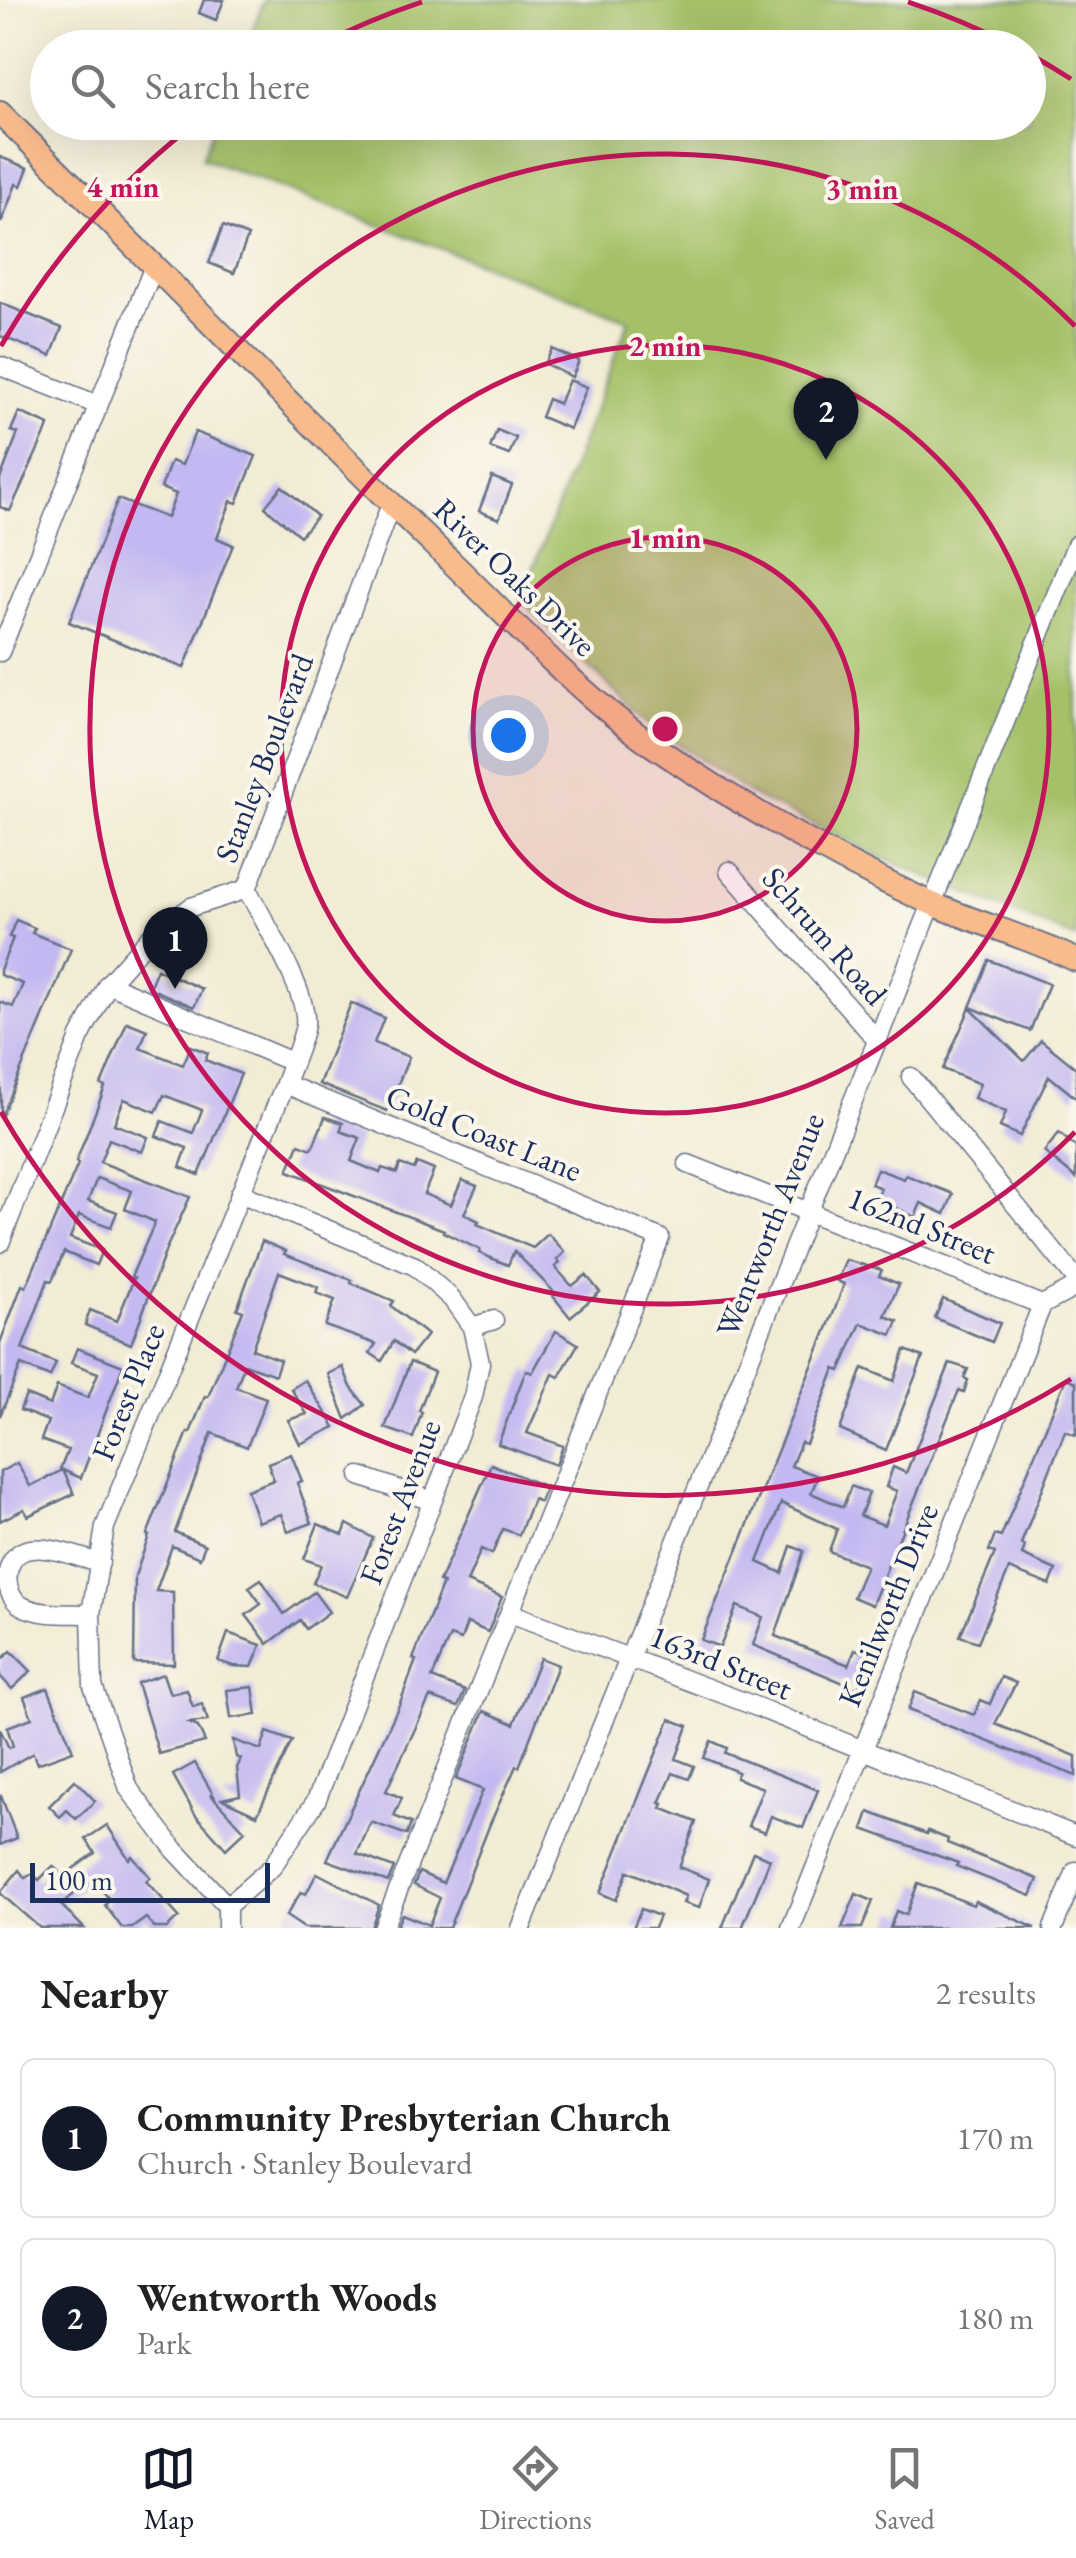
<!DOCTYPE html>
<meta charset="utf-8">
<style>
:root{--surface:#fff;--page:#f6f6f6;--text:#222;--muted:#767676;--line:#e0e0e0;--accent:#111827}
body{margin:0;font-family:"EB Garamond",serif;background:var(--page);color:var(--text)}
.scale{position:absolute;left:30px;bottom:25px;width:240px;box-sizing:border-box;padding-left:10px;border:5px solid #1b2f5e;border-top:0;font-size:28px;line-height:35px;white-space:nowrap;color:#1b2f5e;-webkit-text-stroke:8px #fbf7ec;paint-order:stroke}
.you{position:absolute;left:508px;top:735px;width:35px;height:35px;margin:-25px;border:8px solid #fff;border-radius:50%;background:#1a73e8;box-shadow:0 0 0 15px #1a73e833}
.badge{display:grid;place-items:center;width:65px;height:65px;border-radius:50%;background:var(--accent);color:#fff;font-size:32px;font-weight:700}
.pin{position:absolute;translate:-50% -82px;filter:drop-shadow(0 2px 5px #0008)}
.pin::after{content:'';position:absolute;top:52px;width:35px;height:30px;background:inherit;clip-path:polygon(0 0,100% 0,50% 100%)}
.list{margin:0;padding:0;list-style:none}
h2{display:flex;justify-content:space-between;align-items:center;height:130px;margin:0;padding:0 40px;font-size:42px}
h2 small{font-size:32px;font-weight:400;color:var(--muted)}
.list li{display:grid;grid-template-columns:65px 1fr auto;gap:30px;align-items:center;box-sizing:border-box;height:160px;margin:0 20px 20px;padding:0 20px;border:2px solid var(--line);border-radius:15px}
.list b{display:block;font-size:38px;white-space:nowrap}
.list p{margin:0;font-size:32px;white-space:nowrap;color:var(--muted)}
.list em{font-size:32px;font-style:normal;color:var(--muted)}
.icon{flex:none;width:55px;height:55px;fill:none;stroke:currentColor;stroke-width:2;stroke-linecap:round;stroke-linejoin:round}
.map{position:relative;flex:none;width:1076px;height:1928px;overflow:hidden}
.search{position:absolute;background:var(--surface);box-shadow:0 10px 40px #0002;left:30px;right:30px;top:30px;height:110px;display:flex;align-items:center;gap:25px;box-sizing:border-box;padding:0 35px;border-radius:55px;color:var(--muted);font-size:38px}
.sheet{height:490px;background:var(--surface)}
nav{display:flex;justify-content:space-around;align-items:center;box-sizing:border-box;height:140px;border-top:2px solid var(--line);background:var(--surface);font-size:28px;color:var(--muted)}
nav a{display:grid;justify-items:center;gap:5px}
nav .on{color:var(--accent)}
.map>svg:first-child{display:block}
.green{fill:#a4c168;stroke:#607863;stroke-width:2.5}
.building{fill:#c3b8f1}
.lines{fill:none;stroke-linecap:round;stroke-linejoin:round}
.minor-casing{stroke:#667187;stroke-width:21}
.major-casing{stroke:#667187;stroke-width:26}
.minor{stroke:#fff;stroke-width:18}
.major{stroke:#fabb8c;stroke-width:22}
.ring{fill:none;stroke:#c2185b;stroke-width:5}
.labels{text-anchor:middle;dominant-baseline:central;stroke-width:8;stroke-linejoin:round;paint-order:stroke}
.street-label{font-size:32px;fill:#1b2f5e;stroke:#fbf7ec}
.centre{fill:#c2185b;stroke:#fbf7ec;stroke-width:5}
.ring-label{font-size:30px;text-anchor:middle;font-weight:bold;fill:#c2185b;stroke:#fbf7ec;stroke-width:8;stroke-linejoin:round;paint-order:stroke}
</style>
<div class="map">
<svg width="1076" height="1928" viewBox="0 0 1076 1928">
<rect width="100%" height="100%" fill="#fbf7ec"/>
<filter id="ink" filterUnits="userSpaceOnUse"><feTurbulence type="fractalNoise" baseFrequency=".01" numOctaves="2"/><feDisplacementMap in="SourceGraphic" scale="20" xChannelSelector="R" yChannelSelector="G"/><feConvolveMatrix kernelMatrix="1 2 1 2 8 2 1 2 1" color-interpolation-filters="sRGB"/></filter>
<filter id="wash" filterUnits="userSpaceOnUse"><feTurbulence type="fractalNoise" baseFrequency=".0048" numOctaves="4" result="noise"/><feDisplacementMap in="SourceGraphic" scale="40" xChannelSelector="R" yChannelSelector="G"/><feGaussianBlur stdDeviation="2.25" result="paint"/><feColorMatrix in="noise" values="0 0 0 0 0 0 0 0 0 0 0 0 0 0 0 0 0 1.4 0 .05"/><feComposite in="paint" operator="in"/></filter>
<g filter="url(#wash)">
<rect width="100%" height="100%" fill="#f2ecd4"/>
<!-- green -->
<polygon class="green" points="264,0 1076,0 1076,938 897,864 751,795 646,721 521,601 629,320 202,158 216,122 1028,122 1028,48 246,47"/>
<g id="blocks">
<!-- building -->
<g class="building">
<polygon points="204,0 224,0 216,20 199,13"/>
<polygon points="0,157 28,168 21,186 16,184 1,223"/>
<polygon points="223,226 248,236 234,273 209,263"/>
<polygon points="0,303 62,328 51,356 0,336"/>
<polygon points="552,349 579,361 572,377 545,364"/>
<polygon points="569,380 587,387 570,429 541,417 548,399 559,404"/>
<polygon points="19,412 49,425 10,511 0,507 0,479 18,433 11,431"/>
<polygon points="497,430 516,438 509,455 490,448"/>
<polygon points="195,432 256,456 237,503 231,501 217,538 233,545 184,668 69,622 118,499 167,518 176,494 161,488 171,461 182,465"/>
<polygon points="492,477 512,485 499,519 479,511"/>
<polygon points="282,486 317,516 300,536 265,507"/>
<polygon points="16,920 35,928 32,933 71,949 1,1118 0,1002 13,1007 23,984 0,975 0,970 13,938 9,937"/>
<polygon points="989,960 1049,984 1030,1031 970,1007"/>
<polygon points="157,969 202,989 194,1007 149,988"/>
<polygon points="351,1003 384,1018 374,1043 409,1057 387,1111 319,1084"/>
<polygon points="970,1008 1024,1061 1041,1040 1076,1068 1076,1098 1049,1076 1020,1136 1000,1127 1006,1112 974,1098 980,1084 943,1069"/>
<polygon points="127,1022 147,1030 140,1048 183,1065 191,1046 208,1053 205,1060 241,1074 199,1175 180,1167 187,1148 156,1136 162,1121 193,1133 202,1110 164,1095 156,1112 124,1099 114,1124 148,1137 142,1152 109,1139 100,1162 190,1197 167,1247 131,1344 85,1325 90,1310 117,1321 134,1278 131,1277 155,1222 125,1209 132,1191 97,1178 88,1201 117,1212 111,1227 79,1215 70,1238 102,1250 96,1265 64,1252 52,1281 48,1280 22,1349 56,1363 50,1377 21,1365 0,1416 0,1343 22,1285 26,1287 78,1164 76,1162 105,1087 101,1085"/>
<polygon points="325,1117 343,1123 340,1131 360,1138 351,1161 380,1173 382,1168 397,1173 400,1164 414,1169 417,1163 434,1170 424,1194 451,1205 462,1180 477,1186 464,1214 479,1221 477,1224 533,1248 548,1234 565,1252 557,1260 560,1263 555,1267 572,1286 586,1275 600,1292 570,1317 553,1296 556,1294 514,1251 508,1265 479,1253 480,1250 443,1232 444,1230 288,1171 299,1144 312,1149"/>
<polygon points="1059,1133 1076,1147 1076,1178 1044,1152"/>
<polygon points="877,1169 904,1179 906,1175 953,1194 945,1214 921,1203 915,1217 877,1198 881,1188 871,1184"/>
<polygon points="262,1241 286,1251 284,1254 352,1280 351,1283 394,1301 391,1306 427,1335 411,1355 394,1341 382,1361 370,1353 376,1344 325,1326 335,1300 316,1293 318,1287 279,1272 252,1349 280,1360 275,1375 245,1364 236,1387 266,1398 263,1407 247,1447 212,1433 175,1532 205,1545 200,1558 172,1546 156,1591 173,1592 174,1664 134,1663 135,1576 149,1536 147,1535 188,1432 190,1433 205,1396 208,1397 243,1311 237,1309"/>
<polygon points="846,1260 882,1270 879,1276 899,1284 885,1316 898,1321 892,1335 861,1323 840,1371 835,1369 806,1444 801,1442 791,1466 818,1476 811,1493 843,1507 851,1486 869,1493 860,1516 884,1525 897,1491 886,1487 893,1467 906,1473 950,1363 968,1369 964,1378 968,1380 964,1392 959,1390 872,1605 853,1597 866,1566 829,1551 837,1529 781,1503 758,1562 782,1573 791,1546 804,1551 775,1636 849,1665 855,1649 871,1655 858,1689 753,1645 763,1617 737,1606 720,1647 701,1640 835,1309 844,1284 837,1281"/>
<polygon points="943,1299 1000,1323 992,1342 935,1318"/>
<polygon points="556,1331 578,1344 559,1377 553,1374 527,1433 563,1446 556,1465 498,1444 526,1370 532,1373"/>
<polygon points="77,1348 123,1366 81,1478 60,1469 68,1450 41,1440 48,1421 20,1410 26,1395 50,1405 57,1386 88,1398 98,1373 71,1363"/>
<polygon points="905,1350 923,1357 886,1450 840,1430 863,1368 894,1381"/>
<polygon points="410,1362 434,1372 419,1411 422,1412 413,1438 385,1428"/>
<polygon points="343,1367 351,1387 365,1405 346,1419 328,1374"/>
<polygon points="1066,1378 1076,1382 1076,1435 1065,1431 1021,1544 1025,1546 1022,1555 1056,1570 1050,1585 1009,1569 978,1642 960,1636 995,1553 989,1551 995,1535 1001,1537"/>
<polygon points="305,1380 335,1427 300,1444 288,1420 307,1414 291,1389"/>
<polygon points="291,1454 302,1481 297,1483 312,1523 288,1532 281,1514 258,1522 247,1490 274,1480 268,1463"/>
<polygon points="17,1463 30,1486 63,1470 74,1494 28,1516 24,1509 0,1521 0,1472"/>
<polygon points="491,1464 546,1487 540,1502 533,1499 519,1535 503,1529 492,1554 481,1549 467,1582 502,1597 488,1632 467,1623 461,1640 450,1636 432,1678 465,1691 458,1707 430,1697 386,1791 402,1798 394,1816 411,1823 407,1835 371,1822 357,1854 394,1868 388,1882 327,1860 400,1703 416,1660 413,1659 443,1583 439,1582"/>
<polygon points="318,1524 343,1535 347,1524 373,1538 347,1597 313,1583 321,1565 304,1559"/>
<polygon points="261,1579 284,1614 314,1592 329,1612 306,1629 300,1620 268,1644 246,1615 261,1604 249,1587"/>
<polygon points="228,1633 261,1645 252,1667 233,1666 218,1661"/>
<polygon points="11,1651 31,1671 12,1689 0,1676 0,1661"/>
<polygon points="540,1658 558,1665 519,1767 516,1766 490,1824 449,1928 396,1928 402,1914 429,1925 440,1898 414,1885 419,1872 443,1883 483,1790 456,1779 484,1711 514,1724"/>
<polygon points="163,1674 170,1694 187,1690 193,1707 202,1704 208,1721 189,1723 198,1727 205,1742 159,1754 137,1683"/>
<polygon points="1001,1677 1016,1683 995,1724 1076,1756 1076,1776 908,1710 915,1692 974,1715 981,1700 990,1704"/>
<polygon points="253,1687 257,1715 231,1718 227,1690"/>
<polygon points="48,1688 73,1751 37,1764 33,1753 0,1772 0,1729 9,1748 13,1746 7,1727 32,1718 24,1697"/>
<polygon points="670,1719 688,1726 676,1759 694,1766 689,1779 673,1773 660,1803 663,1804 661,1808 696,1822 679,1867 709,1879 699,1908 683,1903 686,1896 628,1871 616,1900 600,1893"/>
<polygon points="267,1732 292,1741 257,1815 222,1799 240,1795 237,1768 241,1759 236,1757 233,1740 261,1750"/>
<polygon points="711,1741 727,1748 725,1753 818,1790 803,1828 771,1816 765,1832 748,1826 763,1788 736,1778 738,1772 704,1758"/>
<polygon points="195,1763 214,1796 210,1794 245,1831 226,1849 195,1814 173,1775"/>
<polygon points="75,1780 95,1801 76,1819 67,1810 60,1817 49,1806"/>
<polygon points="1,1796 17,1838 0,1845 0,1797"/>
<polygon points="869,1812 927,1834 928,1831 948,1839 947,1843 1038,1879 1031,1896 956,1866 958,1863 863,1829"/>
<polygon points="107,1825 129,1859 132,1856 150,1877 146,1881 179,1917 167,1928 155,1928 146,1918 132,1928 122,1928 105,1905 110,1900 92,1878 61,1905 84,1928 40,1928 0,1893 19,1870 25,1878 32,1874 39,1880 53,1866 63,1876 95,1853 86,1839"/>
<polygon points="753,1852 770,1859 759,1887 742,1928 722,1928"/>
<polygon points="317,1873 379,1905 371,1928 304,1928 286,1916 301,1892 306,1894"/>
<polygon points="918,1883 973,1905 975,1901 1035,1928 890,1928 896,1911 906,1915"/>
<polygon points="856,1894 873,1901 862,1928 842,1928"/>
<polygon points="641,1909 659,1916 654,1928 633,1928"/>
</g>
</g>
</g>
<g filter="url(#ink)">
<use href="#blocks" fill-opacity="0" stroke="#667187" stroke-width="2.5"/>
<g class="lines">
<!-- minor casing -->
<g class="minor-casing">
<g id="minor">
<polyline points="0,366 98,405"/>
<polyline points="0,652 154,266"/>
<polyline points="729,871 877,1040"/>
<polyline points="108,984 292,1062"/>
<polyline points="911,1077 1076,1279"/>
<polyline points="285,1084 660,1238 383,1928"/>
<polyline points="688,1164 1042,1305 1076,1287"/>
<polyline points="0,1243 80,1037 108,984 149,938 191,907 247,889 391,504"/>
<polyline points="472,1327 494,1320"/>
<polyline points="360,1476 432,1501"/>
<polyline points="510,1613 752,1705 1076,1836"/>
<path d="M 91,1614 C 69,1613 42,1616 22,1606 C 0,1594 3,1552 31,1549 C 52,1546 79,1558 100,1563"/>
<path d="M 227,1906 L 175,1850 L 129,1789 L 93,1686 L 91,1614 L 105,1527 L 285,1084 C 291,1065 302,1044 305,1024 C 309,994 262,918 247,889"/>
<polyline points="227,1928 227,1906 272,1867 316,1801 473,1397 480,1363 472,1327 452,1299 415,1266 240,1193"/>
<polyline points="521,1928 1076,545"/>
<polyline points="791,1928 1042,1305"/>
<polyline points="1053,1928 1076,1871"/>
</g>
</g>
<!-- major casing -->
<g class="major-casing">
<path id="major" d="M 0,113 C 148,258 291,407 440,551 C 508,616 575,691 652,745 C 740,805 832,858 928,902 C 977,923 1028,937 1076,960"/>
</g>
<!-- minor -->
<use href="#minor" class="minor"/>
<!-- major -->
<use href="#major" class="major"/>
</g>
</g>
<!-- distance rings -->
<circle cx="665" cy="729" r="192" fill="#c2185b" fill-opacity=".12"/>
<g class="ring">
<circle cx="665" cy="729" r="192"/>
<circle cx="665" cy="729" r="384"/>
<path d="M1075 1132A575 575 0 1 1 1075 326"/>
<path d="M1071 1379A767 767 0 0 1 1 1112M1 346A767 767 0 0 1 193 125M317 46A767 767 0 0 1 422 2M908 2A767 767 0 0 1 1013 46M1031 55A767 767 0 0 1 1071 79"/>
</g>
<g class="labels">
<!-- street labels -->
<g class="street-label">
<text transform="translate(515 577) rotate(44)">River Oaks Drive</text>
<text transform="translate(264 758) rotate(-69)">Stanley Boulevard</text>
<text transform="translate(825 936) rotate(49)">Schrum Road</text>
<text transform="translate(484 1133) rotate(22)">Gold Coast Lane</text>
<text transform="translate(770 1225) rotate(-68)">Wentworth Avenue</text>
<text transform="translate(922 1225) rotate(22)">162nd Street</text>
<text transform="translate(128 1392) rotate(-68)">Forest Place</text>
<text transform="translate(400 1502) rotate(-69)">Forest Avenue</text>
<text transform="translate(888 1605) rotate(-68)">Kenilworth Drive</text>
<text transform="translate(721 1662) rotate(22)">163rd Street</text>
</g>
</g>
<circle cx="665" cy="729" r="15" class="centre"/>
<g class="ring-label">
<text x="123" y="197">4 min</text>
<text x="862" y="199">3 min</text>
<text x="665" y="356">2 min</text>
<text x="665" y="548">1 min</text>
</g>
</svg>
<div class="scale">100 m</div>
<div class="you"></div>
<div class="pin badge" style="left:175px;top:989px">1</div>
<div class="pin badge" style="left:826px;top:460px">2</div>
<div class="search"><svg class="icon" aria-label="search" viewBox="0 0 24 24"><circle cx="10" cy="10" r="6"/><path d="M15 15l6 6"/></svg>Search here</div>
</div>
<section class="sheet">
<h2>Nearby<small>2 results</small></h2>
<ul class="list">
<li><span class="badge">1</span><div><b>Community Presbyterian Church</b><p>Church · Stanley Boulevard</p></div><em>170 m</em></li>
<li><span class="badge">2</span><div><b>Wentworth Woods</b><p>Park</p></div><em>180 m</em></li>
</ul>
</section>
<nav>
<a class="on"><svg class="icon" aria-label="map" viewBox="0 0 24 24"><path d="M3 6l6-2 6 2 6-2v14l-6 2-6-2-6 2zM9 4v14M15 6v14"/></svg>Map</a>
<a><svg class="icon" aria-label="directions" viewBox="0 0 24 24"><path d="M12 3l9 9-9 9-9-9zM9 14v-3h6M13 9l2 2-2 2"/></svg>Directions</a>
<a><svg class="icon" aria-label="saved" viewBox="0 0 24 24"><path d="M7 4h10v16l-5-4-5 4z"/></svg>Saved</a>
</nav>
